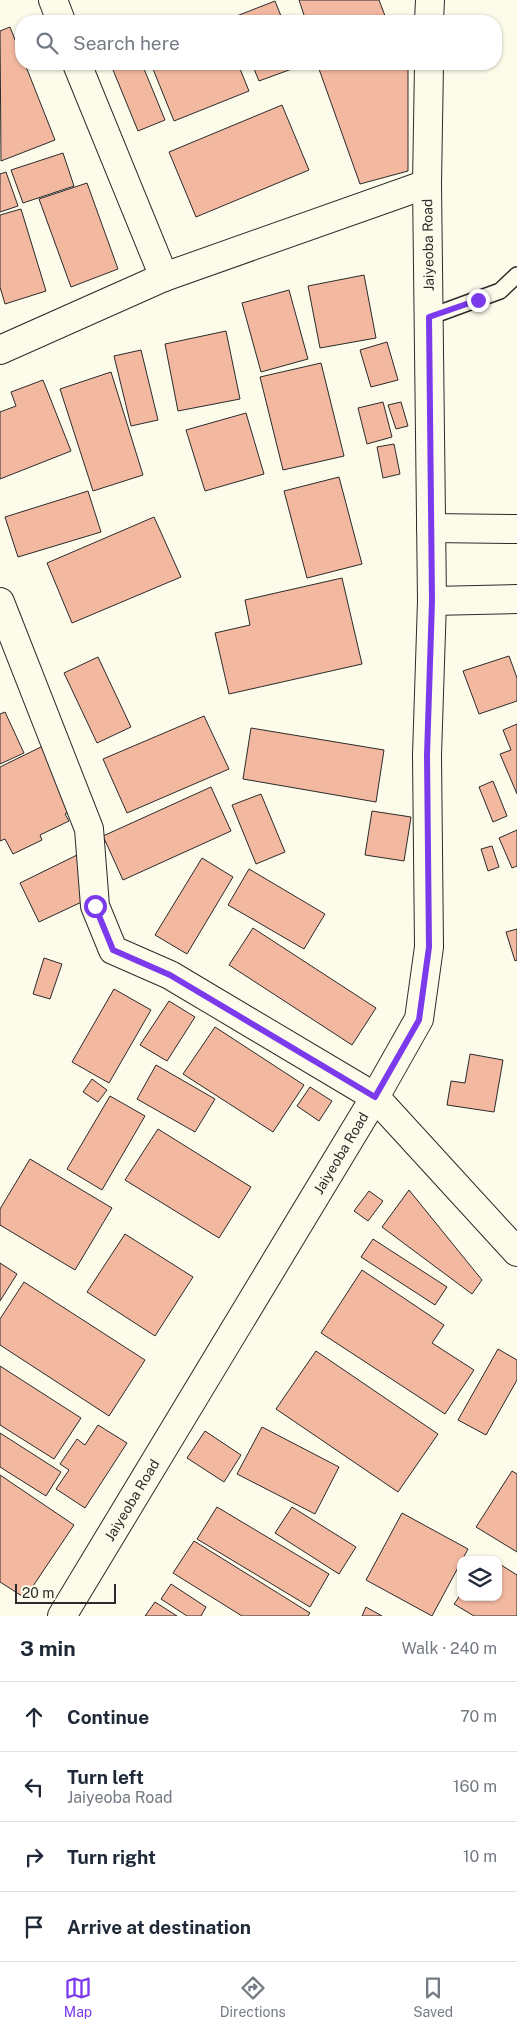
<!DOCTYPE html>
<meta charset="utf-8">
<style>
:root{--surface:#fff;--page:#f6f6f7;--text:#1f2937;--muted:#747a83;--line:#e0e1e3;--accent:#7c3aed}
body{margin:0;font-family:"Public Sans",sans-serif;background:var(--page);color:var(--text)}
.controls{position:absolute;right:15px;bottom:15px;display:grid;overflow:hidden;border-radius:10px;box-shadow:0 1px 4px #0004}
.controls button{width:45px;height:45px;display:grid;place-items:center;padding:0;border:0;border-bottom:1px solid var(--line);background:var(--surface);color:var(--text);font:25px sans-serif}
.scale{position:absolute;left:15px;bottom:12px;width:101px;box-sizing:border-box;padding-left:5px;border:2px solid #2b2b2b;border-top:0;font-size:14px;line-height:18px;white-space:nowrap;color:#2b2b2b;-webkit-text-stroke:4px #fdfbea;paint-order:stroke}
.stop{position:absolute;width:15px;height:15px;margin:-11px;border:4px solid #7c3aed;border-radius:50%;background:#fff}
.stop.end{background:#7c3aed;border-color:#fff;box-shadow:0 1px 5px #0008}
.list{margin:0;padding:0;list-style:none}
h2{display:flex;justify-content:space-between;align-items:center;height:65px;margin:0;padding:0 20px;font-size:21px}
h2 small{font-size:16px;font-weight:400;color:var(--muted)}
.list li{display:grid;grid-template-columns:32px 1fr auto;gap:15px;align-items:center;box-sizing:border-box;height:70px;padding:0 20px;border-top:1px solid var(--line)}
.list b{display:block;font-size:19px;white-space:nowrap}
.list p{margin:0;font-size:16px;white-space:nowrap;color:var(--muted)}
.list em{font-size:16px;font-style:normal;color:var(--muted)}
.icon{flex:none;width:28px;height:28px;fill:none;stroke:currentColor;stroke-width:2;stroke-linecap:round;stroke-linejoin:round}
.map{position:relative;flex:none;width:517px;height:1616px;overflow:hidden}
.search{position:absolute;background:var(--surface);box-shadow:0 1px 4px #0004;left:15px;right:15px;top:15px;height:55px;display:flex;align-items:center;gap:12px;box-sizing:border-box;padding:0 18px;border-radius:20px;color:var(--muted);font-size:19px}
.sheet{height:345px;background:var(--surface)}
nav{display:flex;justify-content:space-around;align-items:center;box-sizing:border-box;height:70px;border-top:1px solid var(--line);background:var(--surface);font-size:14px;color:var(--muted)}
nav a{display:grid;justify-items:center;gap:2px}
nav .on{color:var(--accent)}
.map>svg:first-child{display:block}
.building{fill:#f2b8a0;stroke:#2b2b2b}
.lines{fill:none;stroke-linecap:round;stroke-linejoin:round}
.service-casing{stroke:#2b2b2b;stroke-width:18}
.minor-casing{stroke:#2b2b2b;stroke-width:30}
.service{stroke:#fdfbea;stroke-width:15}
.minor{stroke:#fdfbea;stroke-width:28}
.route{stroke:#7c3aed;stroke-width:6}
.labels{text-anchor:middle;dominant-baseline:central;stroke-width:4;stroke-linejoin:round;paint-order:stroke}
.street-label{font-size:14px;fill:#2b2b2b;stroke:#fdfbea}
</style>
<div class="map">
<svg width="517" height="1616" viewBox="0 0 517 1616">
<rect width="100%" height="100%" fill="#fdfbea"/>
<!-- building -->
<g class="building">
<polygon points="299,0 379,0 387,21 306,21"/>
<polygon points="275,1 283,21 236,21 234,17"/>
<polygon points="10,27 21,55 21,64 25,64 55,140 1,161 0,31"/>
<polygon points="115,64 142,64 165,120 138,131 111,65"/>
<polygon points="151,64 238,64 249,91 174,121"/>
<polygon points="252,64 299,64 300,66 259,81"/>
<polygon points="344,64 408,64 408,171 360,184 319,69"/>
<polygon points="282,105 309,170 196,217 169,152"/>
<polygon points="63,153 74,186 23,203 11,170"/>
<polygon points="6,172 18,206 0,212 0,174"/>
<polygon points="87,183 118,269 71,287 39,199"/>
<polygon points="21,209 46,291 5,304 0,287 0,215"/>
<polygon points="364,275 376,338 320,348 308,286"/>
<polygon points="289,290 308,359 261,372 242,303"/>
<polygon points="226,331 240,399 178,411 165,344"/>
<polygon points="387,342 398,380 371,387 360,350"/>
<polygon points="141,350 158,420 131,426 114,356"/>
<polygon points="321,363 344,456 283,470 260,377"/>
<polygon points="111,372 143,475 93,491 60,389"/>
<polygon points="43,380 71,451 0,479 0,412 16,406 11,392"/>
<polygon points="383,402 392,437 367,444 358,408"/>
<polygon points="401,402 408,426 396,429 388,405"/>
<polygon points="246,413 264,474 205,491 186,430"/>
<polygon points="394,444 400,474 383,478 377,447"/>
<polygon points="339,477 362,564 307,578 284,491"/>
<polygon points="88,491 101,532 18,557 5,517"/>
<polygon points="154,517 181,577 72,623 47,563"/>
<polygon points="342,578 362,664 229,694 215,633 250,625 245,600"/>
<polygon points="509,656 517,678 517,701 479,714 463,671"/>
<polygon points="98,657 131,727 97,743 64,673"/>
<polygon points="5,712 24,753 0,764 0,714"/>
<polygon points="204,716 229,769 127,813 103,759"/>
<polygon points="517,724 517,794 500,754 511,750 503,730"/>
<polygon points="251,728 384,750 376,802 243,779"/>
<polygon points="43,746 75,809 65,814 69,821 40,835 42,840 13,854 5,839 0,841 0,767"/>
<polygon points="493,781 507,816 493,822 479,787"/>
<polygon points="211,787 231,831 123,880 103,836"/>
<polygon points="261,794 285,852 256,864 232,805"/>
<polygon points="372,811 411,817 404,861 365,855"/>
<polygon points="517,830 517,866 512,868 499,838"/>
<polygon points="492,846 499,867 488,871 481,849"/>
<polygon points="77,855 86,900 39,922 20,883"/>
<polygon points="202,858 233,877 187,954 155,935"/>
<polygon points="249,869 325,914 304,949 228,905"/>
<polygon points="253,928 376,1008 352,1045 229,965"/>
<polygon points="517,929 517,960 515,961 506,932"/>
<polygon points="44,958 62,964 50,999 33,994"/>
<polygon points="114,989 151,1010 109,1083 72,1062"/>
<polygon points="169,1001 195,1017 167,1061 140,1045"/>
<polygon points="215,1027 304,1085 273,1132 183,1074"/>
<polygon points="470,1054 503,1060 494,1112 447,1105 451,1081 465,1083"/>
<polygon points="156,1065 215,1099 195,1132 137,1099"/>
<polygon points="92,1079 107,1090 98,1102 83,1092"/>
<polygon points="310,1087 332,1101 319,1121 297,1106"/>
<polygon points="110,1096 145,1116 102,1190 67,1169"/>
<polygon points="158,1129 251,1187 219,1238 125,1180"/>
<polygon points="30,1159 112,1208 75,1270 0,1225 0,1209"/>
<polygon points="409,1190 482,1280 472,1294 382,1227"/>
<polygon points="369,1191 383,1201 368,1221 354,1211"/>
<polygon points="125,1234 193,1277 155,1336 87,1292"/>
<polygon points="373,1239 447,1287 435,1305 361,1257"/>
<polygon points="0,1263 17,1274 0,1301"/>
<polygon points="362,1270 444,1325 432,1343 474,1370 445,1414 321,1333"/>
<polygon points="24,1282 145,1360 109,1416 0,1345 0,1319"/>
<polygon points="498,1349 517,1360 517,1380 486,1435 458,1420"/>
<polygon points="316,1351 438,1434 398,1492 276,1409"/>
<polygon points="0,1366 81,1418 54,1459 0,1425"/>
<polygon points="98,1425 127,1443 85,1508 56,1489 69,1470 60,1464 77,1439 85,1445"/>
<polygon points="262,1427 339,1467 315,1514 237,1474"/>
<polygon points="205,1431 241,1455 224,1482 187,1458"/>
<polygon points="0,1433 61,1472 46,1496 0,1467"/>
<polygon points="512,1471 517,1474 517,1552 476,1527"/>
<polygon points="0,1475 74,1525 25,1598 0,1582"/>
<polygon points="217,1507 329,1574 310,1607 197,1539"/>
<polygon points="292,1507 356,1547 339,1574 275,1533"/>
<polygon points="402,1513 468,1549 432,1616 366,1580"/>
<polygon points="194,1541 310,1613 308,1616 242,1616 173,1573"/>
<polygon points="498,1563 517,1575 517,1616 474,1616 454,1604 461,1594 461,1597 498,1597"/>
<polygon points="171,1584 206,1607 201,1616 187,1616 161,1599"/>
<polygon points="155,1602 177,1616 145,1616"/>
<polygon points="366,1607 382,1616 362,1616"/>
</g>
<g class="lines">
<!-- service casing -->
<g class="service-casing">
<polyline id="service" points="429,317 500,291 517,275"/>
</g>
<!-- minor casing -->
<g class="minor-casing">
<g id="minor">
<polyline points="53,0 61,21"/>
<polyline points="429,21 430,0"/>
<polyline points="77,64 164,277"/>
<polyline points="0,350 164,277 427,184"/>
<polyline points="431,528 517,529"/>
<polyline points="432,601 517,599"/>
<polyline points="0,602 89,829 95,906 113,950 170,975 375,1097 517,1252"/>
<polyline points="62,1616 375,1097 419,1019 429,947 427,755 432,601 427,184 429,64"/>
</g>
</g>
<!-- service -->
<use href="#service" class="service"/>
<!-- minor -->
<use href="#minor" class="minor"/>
</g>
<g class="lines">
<!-- route -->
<polyline class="route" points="95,906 113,950 170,975 375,1097 419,1020 429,947 427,755 432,601 429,317 478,300"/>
</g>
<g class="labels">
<!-- street labels -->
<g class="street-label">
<text transform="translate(428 245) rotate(-91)">Jaiyeoba Road</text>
<text transform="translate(341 1153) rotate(-59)">Jaiyeoba Road</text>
<text transform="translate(132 1500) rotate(-59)">Jaiyeoba Road</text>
</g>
</g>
</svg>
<div class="controls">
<button><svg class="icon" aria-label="layers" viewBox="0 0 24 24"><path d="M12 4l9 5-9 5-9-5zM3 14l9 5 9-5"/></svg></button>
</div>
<div class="scale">20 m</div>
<div class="stop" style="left:95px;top:906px"></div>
<div class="stop end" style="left:478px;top:300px"></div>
<div class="search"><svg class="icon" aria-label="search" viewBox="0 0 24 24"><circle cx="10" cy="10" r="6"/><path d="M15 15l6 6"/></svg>Search here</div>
</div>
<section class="sheet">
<h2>3 min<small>Walk · 240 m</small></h2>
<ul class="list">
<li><svg class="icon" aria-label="ahead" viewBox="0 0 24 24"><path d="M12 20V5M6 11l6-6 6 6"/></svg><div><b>Continue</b></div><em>70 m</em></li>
<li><svg class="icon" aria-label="left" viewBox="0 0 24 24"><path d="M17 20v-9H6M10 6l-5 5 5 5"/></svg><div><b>Turn left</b><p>Jaiyeoba Road</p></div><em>160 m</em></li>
<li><svg class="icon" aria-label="right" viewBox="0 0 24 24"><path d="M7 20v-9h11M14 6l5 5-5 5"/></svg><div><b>Turn right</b></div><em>10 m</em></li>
<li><svg class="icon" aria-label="arrive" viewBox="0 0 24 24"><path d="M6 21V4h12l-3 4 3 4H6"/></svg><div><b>Arrive at destination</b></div></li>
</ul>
</section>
<nav>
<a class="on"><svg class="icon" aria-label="map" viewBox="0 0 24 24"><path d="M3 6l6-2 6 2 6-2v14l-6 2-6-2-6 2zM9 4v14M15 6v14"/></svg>Map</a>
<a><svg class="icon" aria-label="directions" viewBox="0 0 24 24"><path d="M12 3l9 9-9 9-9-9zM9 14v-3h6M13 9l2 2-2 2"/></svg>Directions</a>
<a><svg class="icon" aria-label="saved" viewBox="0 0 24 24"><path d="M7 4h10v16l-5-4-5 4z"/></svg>Saved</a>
</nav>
